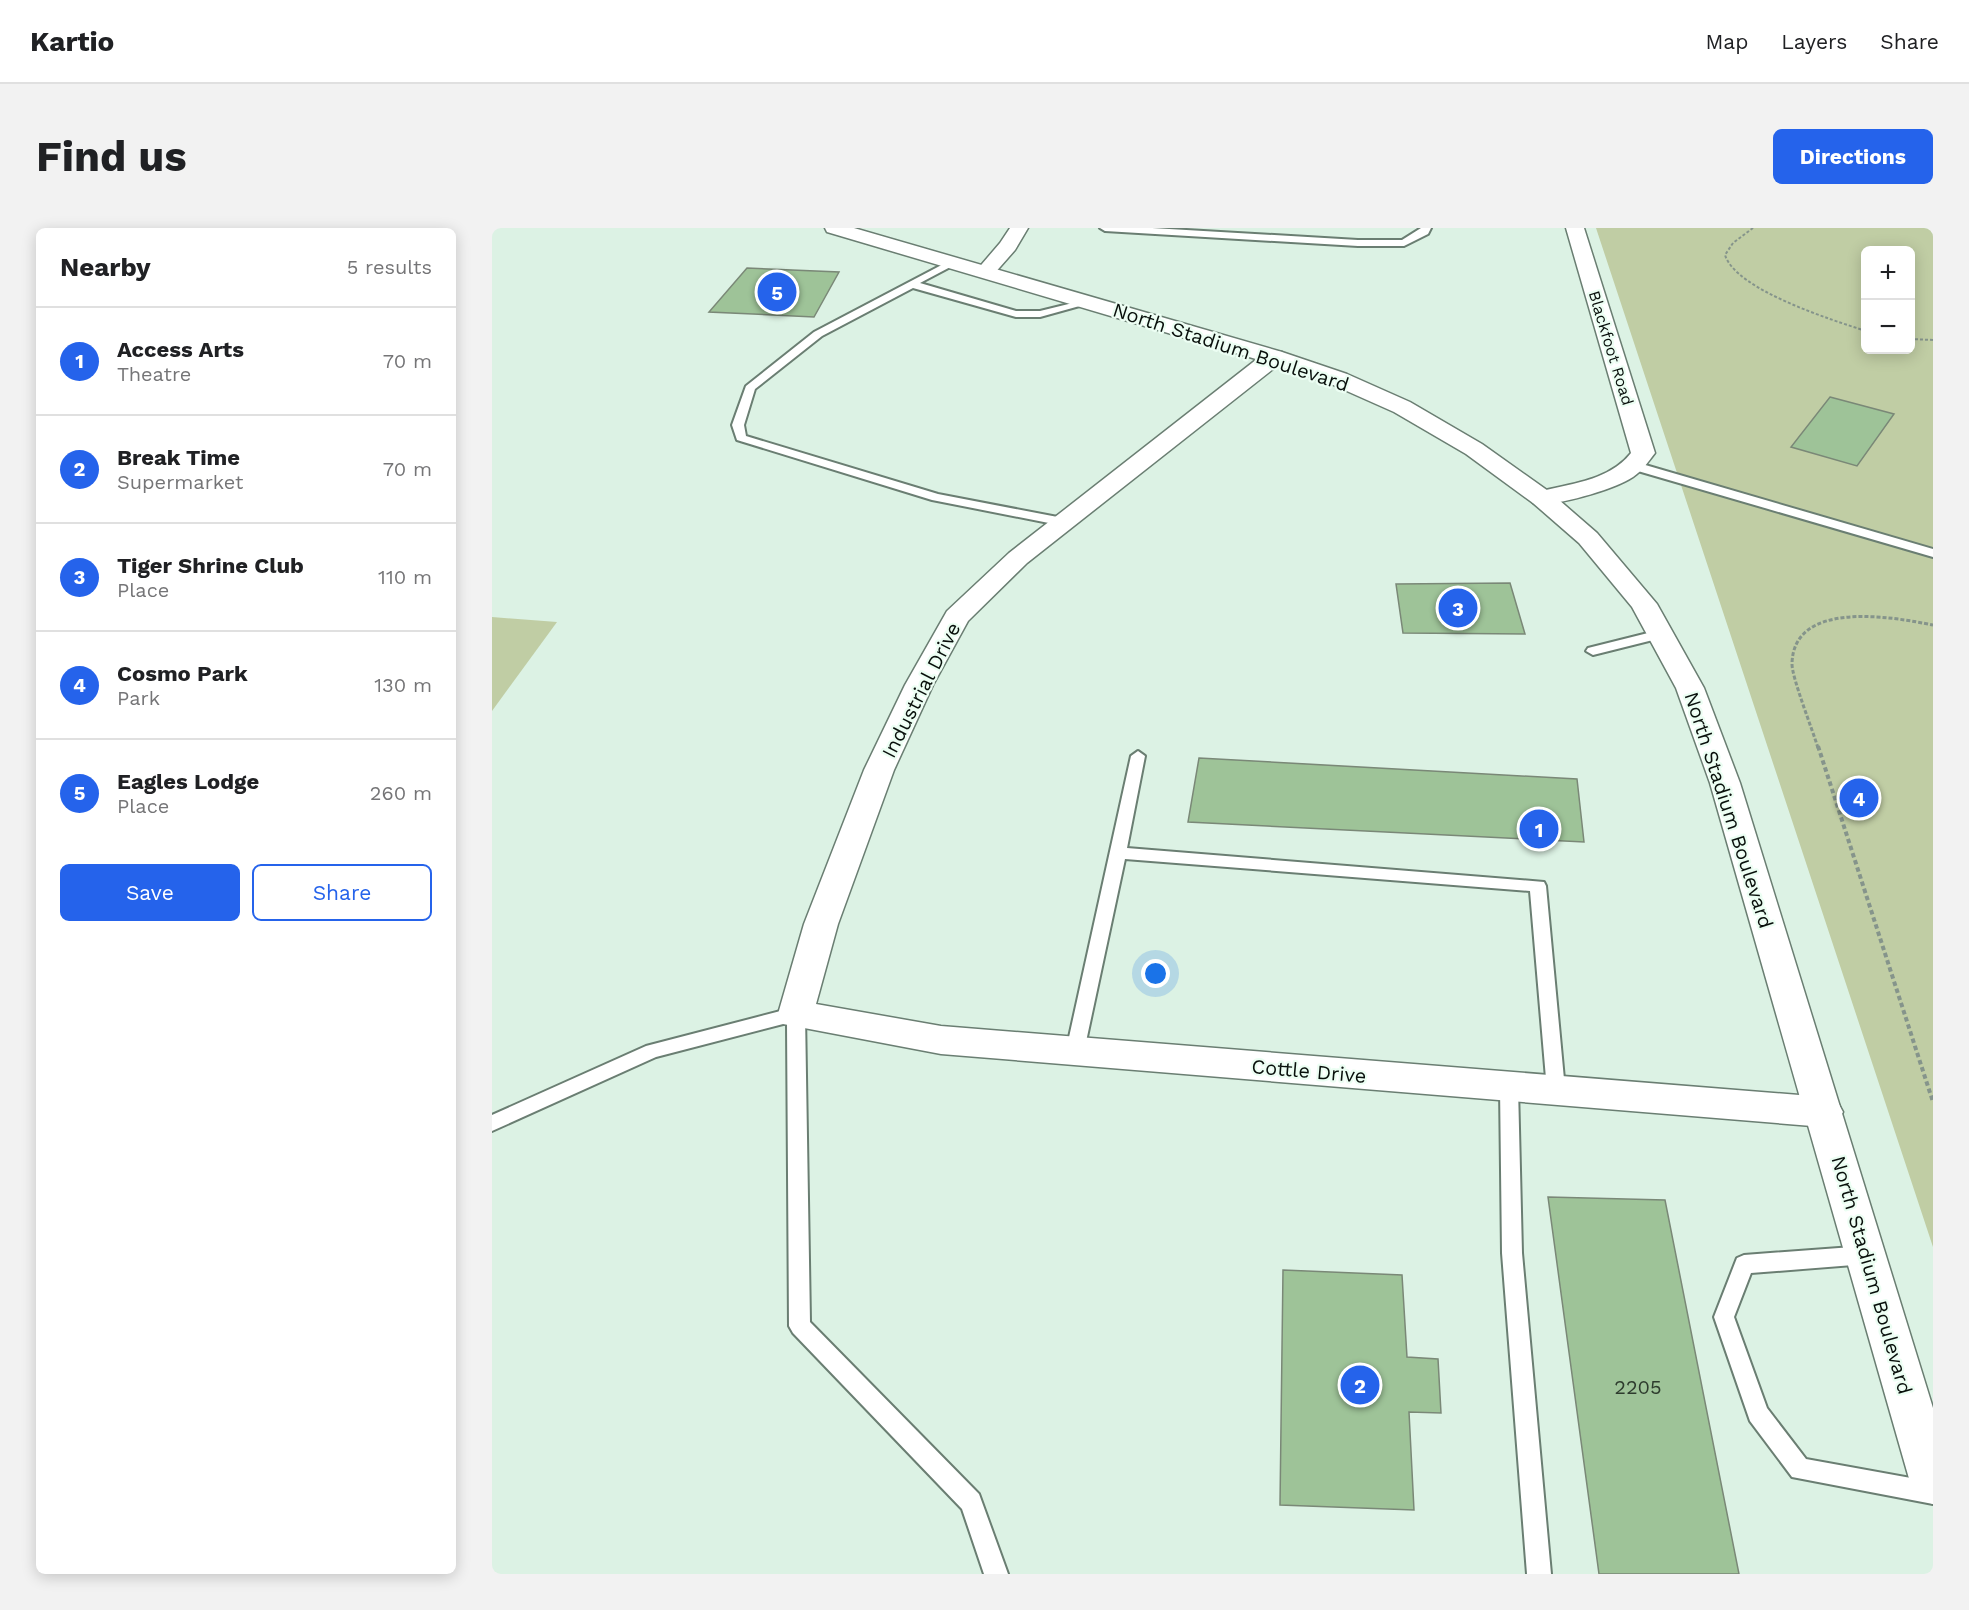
<!DOCTYPE html>
<meta charset="utf-8">
<style>
:root{--surface:#fff;--page:#f2f2f2;--text:#202124;--muted:#757577;--line:#e0e0e0;--accent:#2563eb}
body{margin:0;font-family:"Work Sans",sans-serif;background:var(--page);color:var(--text)}
.controls{position:absolute;right:18px;top:18px;display:grid;overflow:hidden;border-radius:9px;box-shadow:0 3px 15px #0003}
.controls button{width:54px;height:54px;display:grid;place-items:center;padding:0;border:0;border-bottom:2px solid var(--line);background:var(--surface);color:var(--text);font:30px sans-serif}
.you{position:absolute;left:664px;top:746px;width:21px;height:21px;margin:-15px;border:4px solid #fff;border-radius:50%;background:#1a73e8;box-shadow:0 0 0 9px #1a73e833}
.badge{display:grid;place-items:center;width:39px;height:39px;border-radius:50%;background:var(--accent);color:#fff;font-size:20px;font-weight:700}
.pin{position:absolute;translate:-50% -50%;border:3px solid #fff;box-shadow:0 2px 6px #0006}
.list{margin:0;padding:0;list-style:none}
h2{display:flex;justify-content:space-between;align-items:center;height:78px;margin:0;padding:0 24px;font-size:26px}
h2 small{font-size:20px;font-weight:400;color:var(--muted)}
.list li{display:grid;grid-template-columns:39px 1fr auto;gap:18px;align-items:center;box-sizing:border-box;height:108px;padding:0 24px;border-top:2px solid var(--line)}
.list b{display:block;font-size:22px;white-space:nowrap}
.list p{margin:0;font-size:20px;white-space:nowrap;color:var(--muted)}
.list em{font-size:20px;font-style:normal;color:var(--muted)}
.actions{display:flex;gap:12px;padding:18px 24px}
.actions a{flex:1;padding:14px 0;border:2px solid var(--accent);border-radius:9px;text-align:center;font-size:21px;color:var(--accent)}
.actions .main{background:var(--accent);color:#fff}
.map{position:relative;flex:none;width:1441px;height:1346px;overflow:hidden;border-radius:9px}
header{display:flex;align-items:center;gap:36px;box-sizing:border-box;height:84px;padding:0 30px;background:var(--surface);border-bottom:2px solid var(--line)}
header strong{font-size:28px}
nav{display:flex;gap:33px;margin-inline-start:auto;font-size:21px}
.intro{display:flex;align-items:center;justify-content:space-between;box-sizing:border-box;height:144px;padding:0 36px}
h1{margin:0;font-size:42px}
.button{padding:15px 27px;border-radius:9px;background:var(--accent);color:#fff;font-size:21px;font-weight:700}
main{display:flex;gap:36px;padding:0 36px}
aside{flex:1;background:var(--surface);border-radius:9px;box-shadow:0 3px 15px #0003}
.map>svg:first-child{display:block}
.green{fill:#c0cda4;fill-rule:evenodd}
.building{fill:#9ec398;stroke:#7a8877;stroke-width:1.5}
.lines{fill:none;stroke-linecap:round;stroke-linejoin:round}
.service-casing{stroke:#6a7e72;stroke-width:4}
.minor-casing{stroke:#6a7e72;stroke-width:3}
.tertiary-casing{stroke:#6a7e72;stroke-width:3}
.secondary-casing{stroke:#6a7e72;stroke-width:3}
.path-far2{stroke:#85948b;stroke-width:2;stroke-dasharray:3 2;stroke-linecap:butt}
.path-far1{stroke:#85948b;stroke-width:3;stroke-dasharray:4 2;stroke-linecap:butt}
.path{stroke:#85948b;stroke-width:4;stroke-dasharray:4.5 3;stroke-linecap:butt}
.service{fill:#fff;fill-rule:evenodd}
.minor{fill:#fff;fill-rule:evenodd}
.tertiary{fill:#fff;fill-rule:evenodd}
.secondary{fill:#fff;fill-rule:evenodd}
.labels{text-anchor:middle;dominant-baseline:central;stroke-width:4.5;stroke-linejoin:round;paint-order:stroke}
.far-street-label{font-size:16px;fill:#080f0b;stroke:#ecfef3}
.street-label{font-size:20px;fill:#080f0b;stroke:#ecfef3}
.near-number-label{font-size:20px;fill:#2e3c2e}
</style>
<header>
<strong>Kartio</strong>
<nav><a>Map</a><a>Layers</a><a>Share</a></nav>
</header>
<div class="intro"><h1>Find us</h1><a class="button">Directions</a></div>
<main>
<aside>
<h2>Nearby<small>5 results</small></h2>
<ul class="list">
<li><span class="badge">1</span><div><b>Access Arts</b><p>Theatre</p></div><em>70 m</em></li>
<li><span class="badge">2</span><div><b>Break Time</b><p>Supermarket</p></div><em>70 m</em></li>
<li><span class="badge">3</span><div><b>Tiger Shrine Club</b><p>Place</p></div><em>110 m</em></li>
<li><span class="badge">4</span><div><b>Cosmo Park</b><p>Park</p></div><em>130 m</em></li>
<li><span class="badge">5</span><div><b>Eagles Lodge</b><p>Place</p></div><em>260 m</em></li>
</ul>
<div class="actions"><a class="main">Save</a><a>Share</a></div>
</aside>
<div class="map">
<svg width="1441" height="1346" viewBox="0 0 1441 1346">
<rect width="100%" height="100%" fill="#dcf2e4"/>
<!-- green -->
<g class="green">
<path d="M 1104,0 L 1441,0 L 1441,1019 ZM 1374,22 L 1418,22 L 1418,122 L 1374,122 Z"/>
<polygon points="0,389 65,394 0,483"/>
</g>
<!-- building -->
<g class="building">
<polygon points="255,40 347,44 322,89 217,84"/>
<polygon points="1338,169 1402,186 1365,238 1299,219"/>
<polygon points="1018,355 1033,406 911,405 904,356"/>
<polygon points="707,530 1085,551 1092,614 696,594"/>
<polygon points="1056,969 1173,972 1247,1346 1107,1346"/>
<polygon points="791,1042 910,1047 915,1129 946,1131 949,1185 917,1184 922,1282 788,1277"/>
</g>
<g class="lines">
<!-- service casing -->
<g class="service-casing">
<g id="service">
<polygon points="608,0 660,0 866,12 910,12 929,0 939,0 936,6 912,18 866,18 613,3"/>
<polygon points="461,31 466,34 464,36 428,55 524,83 548,83 597,71 602,74 548,89 524,89 421,60 330,108 263,161 252,197 254,208 446,266 576,291 578,294 576,297 572,298 440,272 245,212 240,197 254,158 322,104"/>
<polygon points="1143,234 1441,321 1441,329 1139,241 1137,238"/>
<polygon points="1168,402 1175,406 1173,409 1101,427 1094,423 1096,420"/>
<polygon points="646,523 653,528 635,620 1052,654 1054,658 1073,862 1071,867 1064,869 1057,867 1055,862 1038,663 633,631 592,823 589,828 583,830 577,828 574,823 639,528"/>
<polygon points="304,779 310,781 313,786 318,1094 487,1266 516,1346 492,1346 470,1281 301,1105 297,1098 295,795 164,829 0,903 0,887 154,818"/>
<polygon points="1017,852 1024,854 1026,859 1030,1025 1059,1346 1035,1346 1010,1025 1008,859 1010,854"/>
<polygon points="1374,1018 1381,1021 1384,1027 1381,1033 1374,1036 1259,1045 1242,1089 1275,1180 1314,1231 1441,1254 1441,1276 1300,1249 1258,1193 1222,1089 1245,1030 1252,1027"/>
</g>
</g>
<!-- minor casing -->
<g class="minor-casing">
<g id="minor">
<polygon points="518,0 536,0 523,22 501,47 487,47 484,43 508,15"/>
<polygon points="782,123 790,124 793,129 790,134 535,335 476,393 441,457 402,542 346,696 324,776 449,798 1332,869 1345,873 1351,884 1345,895 1332,899 449,826 291,796 286,786 312,696 372,542 413,457 455,383 517,325 774,124"/>
</g>
</g>
<!-- tertiary casing -->
<g class="tertiary-casing">
<path id="tertiary" d="M 1074,0 L 1092,0 L 1163,225 C 1156,234 1150,243 1141,249 C 1123,261 1061,280 1041,275 L 1038,270 L 1041,265 C 1075,256 1116,254 1139,225 Z"/>
</g>
<!-- secondary casing -->
<g class="secondary-casing">
<polygon id="secondary" points="333,0 362,0 790,124 855,146 918,174 990,216 1059,265 1105,305 1165,376 1212,460 1248,555 1441,1180 1441,1276 1425,1270 1418,1254 1218,555 1184,460 1140,379 1087,315 1041,275 974,226 902,184 839,156 774,134 335,4"/>
</g>
<!-- path-far2 -->
<g class="path-far2">
<path d="M 1261,0 L 1241,15 L 1233,27 C 1244,62 1340,92 1374,103"/>
<polyline points="1418,111 1441,112"/>
</g>
<!-- path-far1 -->
<path class="path-far1" d="M 1326,520 C 1321,503 1300,450 1300,436 C 1301,371 1401,389 1441,397"/>
<!-- path -->
<polyline class="path" points="1326,518 1441,874"/>
<!-- service -->
<use href="#service" class="service"/>
<!-- minor -->
<use href="#minor" class="minor"/>
<!-- tertiary -->
<use href="#tertiary" class="tertiary"/>
<!-- secondary -->
<use href="#secondary" class="secondary"/>
</g>
<g class="labels">
<!-- far-street labels -->
<g class="far-street-label">
<text transform="translate(1119 120) rotate(73)">Blackfoot Road</text>
</g>
<!-- street labels -->
<g class="street-label">
<text transform="translate(739 119) rotate(18)">North Stadium Boulevard</text>
<text transform="translate(429 462) rotate(-63)">Industrial Drive</text>
<text transform="translate(1237 582) rotate(72)">North Stadium Boulevard</text>
<text transform="translate(817 843) rotate(5)">Cottle Drive</text>
<text transform="translate(1380 1047) rotate(74)">North Stadium Boulevard</text>
</g>
<!-- near-number labels -->
<g class="near-number-label">
<text x="1146" y="1159">2205</text>
</g>
</g>
</svg>
<div class="controls">
<button>+</button>
<button>−</button>
</div>
<div class="you"></div>
<div class="pin badge" style="left:1047px;top:601px">1</div>
<div class="pin badge" style="left:868px;top:1157px">2</div>
<div class="pin badge" style="left:966px;top:380px">3</div>
<div class="pin badge" style="left:1367px;top:570px">4</div>
<div class="pin badge" style="left:285px;top:64px">5</div>
</div>
</main>
